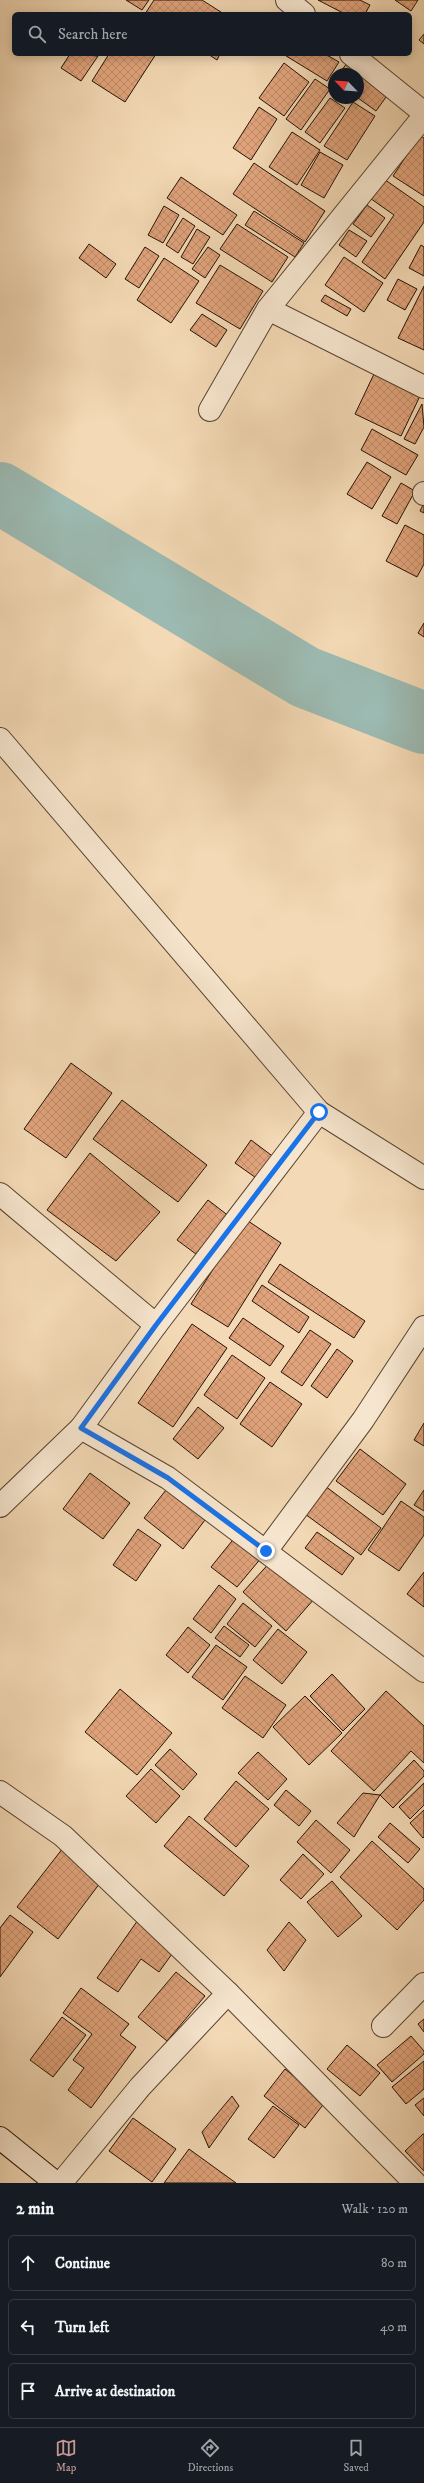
<!DOCTYPE html>
<meta charset="utf-8">
<style>
:root{--surface:#171b24;--page:#20242c;--text:#f1f3f6;--muted:#9ea1a6;--line:#363941;--accent:#c59692}
body{margin:0;font-family:"IM FELL DW Pica",serif;background:var(--page);color:var(--text)}
.compass{position:absolute;left:328px;top:68px;width:36px;height:36px;border-radius:50%;background:var(--surface);box-shadow:0 2px 10px #0003;rotate:295deg}
.stop{position:absolute;width:12px;height:12px;margin:-9px;border:3px solid #1a73e8;border-radius:50%;background:#fff}
.stop.end{background:#1a73e8;border-color:#fff;box-shadow:0 1px 4px #0008}
.list{margin:0;padding:0;list-style:none}
h2{display:flex;justify-content:space-between;align-items:center;height:52px;margin:0;padding:0 16px;font-size:17px}
h2 small{font-size:13px;font-weight:400;color:var(--muted)}
.list li{display:grid;grid-template-columns:26px 1fr auto;gap:12px;align-items:center;box-sizing:border-box;height:56px;margin:0 8px 8px;padding:0 8px;border:1px solid var(--line);border-radius:6px}
.list b{display:block;font-size:15px;white-space:nowrap}
.list em{font-size:13px;font-style:normal;color:var(--muted)}
.icon{flex:none;width:22px;height:22px;fill:none;stroke:currentColor;stroke-width:2;stroke-linecap:round;stroke-linejoin:round}
.map{position:relative;flex:none;width:424px;height:2183px;overflow:hidden}
.search{position:absolute;background:var(--surface);box-shadow:0 2px 10px #0003;left:12px;right:12px;top:12px;height:44px;display:flex;align-items:center;gap:10px;box-sizing:border-box;padding:0 14px;border-radius:6px;color:var(--muted);font-size:15px}
.sheet{height:244px;background:var(--surface)}
nav{display:flex;justify-content:space-around;align-items:center;box-sizing:border-box;height:56px;border-top:1px solid var(--line);background:var(--surface);font-size:11px;color:var(--muted)}
nav a{display:grid;justify-items:center;gap:2px}
nav .on{color:var(--accent)}
.map>svg:first-child{display:block}
.lines{fill:none;stroke-linecap:round;stroke-linejoin:round}
.river{stroke:#9cbab2;stroke-width:62}
.building{fill:url(#building-cross-hatch);stroke:#251304}
.street-casing{stroke:#584430;stroke-width:24}
.secondary-casing{stroke:#251304;stroke-width:24}
.street{stroke:#f7e6cf;stroke-width:22}
.secondary{stroke:#f7e6cf;stroke-width:22}
.route{stroke:#1a73e8;stroke-width:5}
</style>
<div class="map">
<svg width="424" height="2183" viewBox="0 0 424 2183">
<defs>
<pattern id="building-cross-hatch" width="8" height="8" patternUnits="userSpaceOnUse"><rect width="8" height="8" fill="#e0a37b"/><path d="M0 0l8 8M0 8l8-8" fill="none" stroke="#c08b69"/></pattern>
</defs>
<rect width="100%" height="100%" fill="#f3d9b5"/>
<filter id="stains"><feTurbulence type="fractalNoise" baseFrequency=".005" numOctaves="4"/><feColorMatrix values="0 0 0 0 .2 0 0 0 0 .09 0 0 0 0 .02 0 0 0 .5 -.17"/></filter>
<radialGradient id="worn" r=".72"><stop offset=".6" stop-color="#630" stop-opacity="0"/><stop offset="1" stop-color="#630" stop-opacity=".3"/></radialGradient>
<g class="lines">
<!-- river -->
<polyline class="river" points="0,493 305,677 424,723"/>
</g>
<!-- building -->
<g class="building">
<polygon points="126,0 149,0 142,10"/>
<polygon points="154,0 202,0 224,14 145,14"/>
<polygon points="318,0 360,0 370,5 365,14 345,14"/>
<polygon points="395,0 418,0 411,11"/>
<polygon points="424,34 424,44 419,40"/>
<polygon points="70,54 98,56 81,81 61,68"/>
<polygon points="109,54 156,54 125,102 92,81"/>
<polygon points="208,54 220,54 217,60"/>
<polygon points="283,54 325,54 339,62 327,81"/>
<polygon points="284,63 309,82 284,116 259,98"/>
<polygon points="347,63 389,93 376,111 358,98 358,74 339,74"/>
<polygon points="315,79 330,89 301,130 286,119"/>
<polygon points="330,98 345,108 320,143 305,132"/>
<polygon points="353,102 375,116 347,160 324,146"/>
<polygon points="259,107 277,119 251,160 233,148"/>
<polygon points="292,132 320,150 297,185 269,167"/>
<polygon points="420,135 424,138 424,196 393,176"/>
<polygon points="320,152 343,165 324,198 301,185"/>
<polygon points="254,163 325,211 305,242 233,194"/>
<polygon points="181,177 237,215 223,235 167,198"/>
<polygon points="381,177 424,207 424,222 385,279 362,262 394,215 367,196"/>
<polygon points="367,205 385,218 371,237 353,224"/>
<polygon points="164,206 179,215 163,243 148,235"/>
<polygon points="254,211 304,243 295,257 245,225"/>
<polygon points="183,218 195,226 178,253 166,245"/>
<polygon points="237,224 288,257 272,282 220,249"/>
<polygon points="197,229 210,237 193,264 181,257"/>
<polygon points="349,230 367,241 356,257 339,245"/>
<polygon points="89,244 116,264 106,278 79,258"/>
<polygon points="421,245 424,247 424,276 409,268"/>
<polygon points="145,247 159,256 139,288 125,279"/>
<polygon points="208,247 220,255 205,278 192,269"/>
<polygon points="344,257 383,283 364,312 325,285"/>
<polygon points="164,258 199,281 171,323 137,300"/>
<polygon points="220,265 263,291 240,329 196,303"/>
<polygon points="398,279 417,289 405,310 387,300"/>
<polygon points="424,286 424,350 398,338"/>
<polygon points="325,295 351,309 347,316 321,301"/>
<polygon points="202,314 227,330 216,347 190,330"/>
<polygon points="374,374 420,396 401,436 355,414"/>
<polygon points="422,404 424,427 415,444 404,439"/>
<polygon points="372,429 418,455 406,475 361,450"/>
<polygon points="367,462 391,477 372,509 347,494"/>
<polygon points="401,483 415,491 397,524 382,516"/>
<polygon points="424,503 424,513 420,511"/>
<polygon points="405,525 424,535 424,564 417,577 386,561"/>
<polygon points="424,623 424,637 418,633"/>
<polygon points="71,1063 112,1093 66,1158 24,1129"/>
<polygon points="122,1100 207,1165 178,1202 93,1139"/>
<polygon points="251,1140 275,1158 259,1180 235,1163"/>
<polygon points="90,1153 160,1212 116,1261 47,1210"/>
<polygon points="208,1200 230,1217 200,1257 177,1240"/>
<polygon points="245,1219 281,1243 228,1327 191,1304"/>
<polygon points="280,1264 365,1321 354,1338 268,1282"/>
<polygon points="262,1285 309,1317 299,1333 252,1301"/>
<polygon points="243,1318 284,1346 270,1366 229,1338"/>
<polygon points="192,1324 227,1348 173,1427 138,1403"/>
<polygon points="310,1330 331,1344 302,1386 281,1372"/>
<polygon points="337,1349 353,1361 327,1398 311,1386"/>
<polygon points="232,1355 265,1378 237,1419 204,1395"/>
<polygon points="270,1382 302,1404 272,1447 240,1424"/>
<polygon points="198,1407 224,1428 198,1459 173,1439"/>
<polygon points="424,1423 424,1446 414,1440"/>
<polygon points="360,1449 406,1484 383,1515 336,1481"/>
<polygon points="90,1473 130,1503 103,1539 63,1509"/>
<polygon points="325,1486 381,1528 361,1555 305,1514"/>
<polygon points="166,1490 205,1520 183,1549 144,1518"/>
<polygon points="424,1490 424,1511 414,1505"/>
<polygon points="401,1501 424,1517 424,1535 399,1571 368,1550"/>
<polygon points="138,1529 161,1545 136,1581 113,1565"/>
<polygon points="317,1532 354,1558 342,1575 305,1548"/>
<polygon points="236,1536 262,1557 237,1587 211,1567"/>
<polygon points="273,1559 315,1598 286,1631 243,1592"/>
<polygon points="424,1572 424,1607 407,1594"/>
<polygon points="219,1585 236,1599 211,1633 193,1619"/>
<polygon points="243,1603 272,1626 255,1647 227,1624"/>
<polygon points="224,1626 249,1645 240,1657 215,1638"/>
<polygon points="188,1627 210,1645 188,1673 166,1655"/>
<polygon points="278,1629 307,1652 282,1684 253,1660"/>
<polygon points="216,1645 247,1667 223,1700 192,1677"/>
<polygon points="332,1674 365,1709 343,1731 310,1696"/>
<polygon points="245,1676 286,1705 263,1738 222,1708"/>
<polygon points="120,1689 172,1733 137,1775 85,1732"/>
<polygon points="386,1691 424,1726 424,1763 411,1751 374,1791 331,1751"/>
<polygon points="305,1696 342,1733 309,1765 273,1727"/>
<polygon points="170,1749 197,1774 183,1790 155,1765"/>
<polygon points="258,1752 287,1779 268,1800 238,1773"/>
<polygon points="414,1760 424,1771 424,1776 393,1808 380,1795"/>
<polygon points="151,1769 180,1796 156,1823 126,1796"/>
<polygon points="236,1781 269,1809 236,1847 204,1819"/>
<polygon points="424,1783 424,1805 410,1819 399,1807"/>
<polygon points="286,1790 311,1811 299,1826 274,1805"/>
<polygon points="363,1793 380,1795 354,1837 337,1823"/>
<polygon points="424,1810 424,1837 423,1838 410,1823"/>
<polygon points="189,1816 249,1866 224,1896 164,1846"/>
<polygon points="316,1820 350,1850 331,1873 297,1842"/>
<polygon points="390,1823 420,1849 408,1863 378,1837"/>
<polygon points="372,1841 424,1889 424,1900 397,1930 340,1877"/>
<polygon points="63,1848 103,1879 58,1939 17,1907"/>
<polygon points="303,1854 324,1874 301,1899 280,1880"/>
<polygon points="332,1881 362,1916 338,1937 307,1902"/>
<polygon points="10,1915 33,1932 0,1977 0,1928"/>
<polygon points="138,1920 177,1947 159,1972 141,1959 118,1992 97,1978"/>
<polygon points="289,1922 306,1940 284,1971 267,1950"/>
<polygon points="176,1972 205,1996 167,2041 138,2017"/>
<polygon points="81,1988 129,2024 120,2035 136,2047 91,2108 68,2090 84,2068 73,2060 92,2034 63,2013"/>
<polygon points="62,2017 86,2035 53,2077 30,2060"/>
<polygon points="424,2019 424,2032 418,2024"/>
<polygon points="411,2036 424,2051 424,2054 392,2082 377,2065"/>
<polygon points="347,2045 380,2073 360,2096 327,2069"/>
<polygon points="424,2061 424,2089 406,2104 392,2087"/>
<polygon points="285,2069 326,2101 305,2128 264,2096"/>
<polygon points="232,2096 239,2106 209,2148 202,2132"/>
<polygon points="424,2098 424,2116 415,2105"/>
<polygon points="273,2106 299,2125 274,2158 248,2139"/>
<polygon points="133,2118 176,2149 152,2182 109,2151"/>
<polygon points="423,2134 424,2134 424,2171 405,2151"/>
<polygon points="189,2149 236,2183 164,2183"/>
</g>
<g class="lines">
<!-- street casing -->
<g class="street-casing">
<g id="street">
<polyline points="287,0 304,14"/>
<polyline points="351,54 424,113"/>
<polyline points="424,116 268,309 424,387"/>
<polyline points="210,410 268,309"/>
<polyline points="424,494 424,493"/>
<polyline points="0,739 319,1112 424,1178"/>
<polyline points="0,1194 156,1325"/>
<polyline points="81,1428 156,1325 319,1112"/>
<polyline points="0,1506 81,1428 168,1478 424,1671"/>
<polyline points="266,1551 363,1420 424,1327"/>
<polyline points="0,1792 63,1836 228,1993 415,2183"/>
<polyline points="383,2026 424,1984"/>
<polyline points="61,2183 140,2087 228,1993"/>
</g>
</g>
<!-- secondary casing -->
<g class="secondary-casing">
<polyline id="secondary" points="0,2138 56,2183"/>
</g>
<!-- street -->
<use href="#street" class="street"/>
<!-- secondary -->
<use href="#secondary" class="secondary"/>
</g>
<g class="lines">
<!-- route -->
<polyline class="route" points="266,1551 168,1478 81,1428 156,1325 319,1112"/>
</g>
<rect width="100%" height="100%" filter="url(#stains)"/>
<rect width="100%" height="100%" fill="url(#worn)"/>
</svg>
<svg class="compass" viewBox="-18 -18 36 36"><path d="M0-13l5 13h-10z" fill="#e53935"/><path d="M0 13l5-13h-10z" fill="#9ea1a6"/></svg>
<div class="stop" style="left:319px;top:1112px"></div>
<div class="stop end" style="left:266px;top:1551px"></div>
<div class="search"><svg class="icon" aria-label="search" viewBox="0 0 24 24"><circle cx="10" cy="10" r="6"/><path d="M15 15l6 6"/></svg>Search here</div>
</div>
<section class="sheet">
<h2>2 min<small>Walk · 120 m</small></h2>
<ul class="list">
<li><svg class="icon" aria-label="ahead" viewBox="0 0 24 24"><path d="M12 20V5M6 11l6-6 6 6"/></svg><div><b>Continue</b></div><em>80 m</em></li>
<li><svg class="icon" aria-label="left" viewBox="0 0 24 24"><path d="M17 20v-9H6M10 6l-5 5 5 5"/></svg><div><b>Turn left</b></div><em>40 m</em></li>
<li><svg class="icon" aria-label="arrive" viewBox="0 0 24 24"><path d="M6 21V4h12l-3 4 3 4H6"/></svg><div><b>Arrive at destination</b></div></li>
</ul>
</section>
<nav>
<a class="on"><svg class="icon" aria-label="map" viewBox="0 0 24 24"><path d="M3 6l6-2 6 2 6-2v14l-6 2-6-2-6 2zM9 4v14M15 6v14"/></svg>Map</a>
<a><svg class="icon" aria-label="directions" viewBox="0 0 24 24"><path d="M12 3l9 9-9 9-9-9zM9 14v-3h6M13 9l2 2-2 2"/></svg>Directions</a>
<a><svg class="icon" aria-label="saved" viewBox="0 0 24 24"><path d="M7 4h10v16l-5-4-5 4z"/></svg>Saved</a>
</nav>
